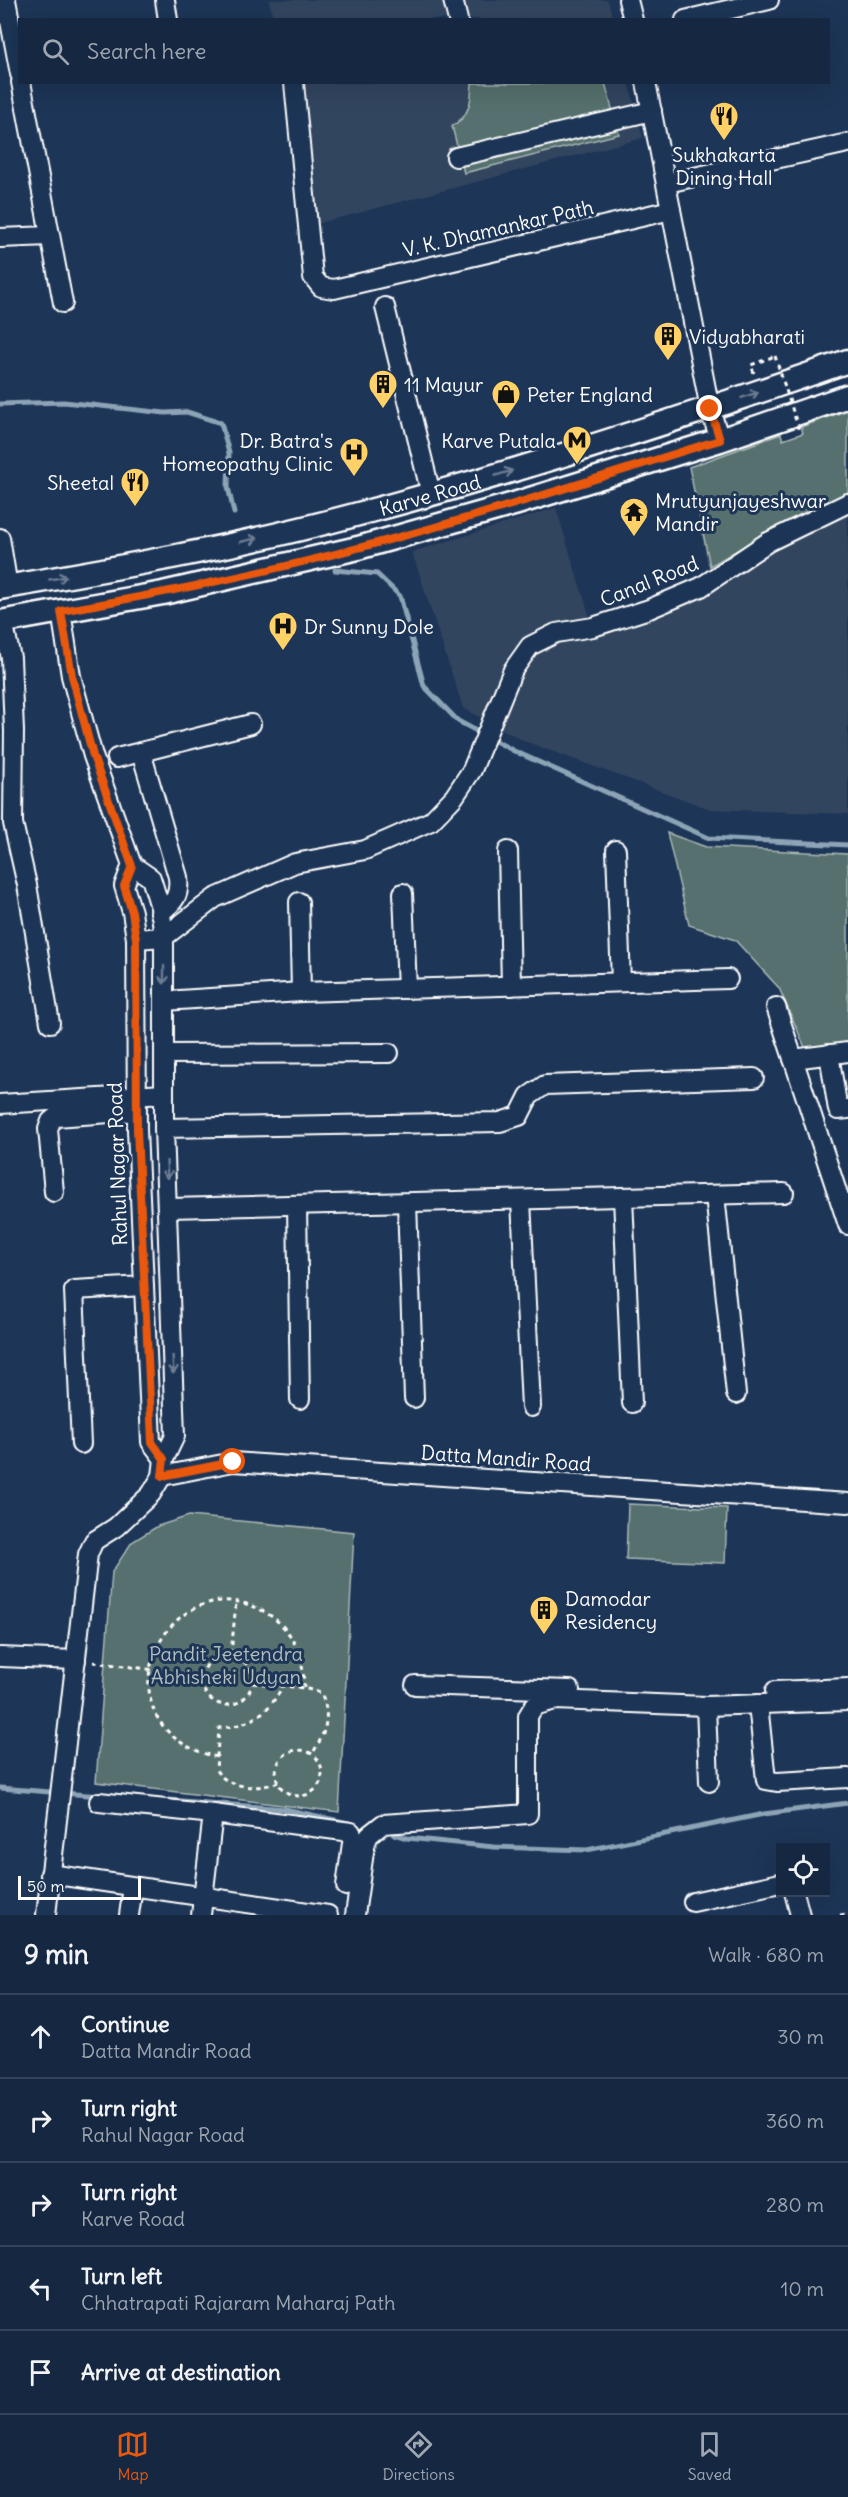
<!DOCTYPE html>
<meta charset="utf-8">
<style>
:root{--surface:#162841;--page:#1f3048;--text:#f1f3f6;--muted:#9ea6b1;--line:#35445a;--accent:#ea580c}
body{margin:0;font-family:Delius,sans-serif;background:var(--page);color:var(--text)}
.controls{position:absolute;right:18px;bottom:18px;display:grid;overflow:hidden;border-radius:0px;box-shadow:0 6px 24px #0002}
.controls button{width:54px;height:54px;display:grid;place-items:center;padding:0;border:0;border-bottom:2px solid var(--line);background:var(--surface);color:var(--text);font:30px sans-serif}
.scale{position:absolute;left:18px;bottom:15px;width:123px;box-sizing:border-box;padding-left:6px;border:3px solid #fff;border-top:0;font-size:16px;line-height:21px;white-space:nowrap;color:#fff;-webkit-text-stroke:4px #1d3557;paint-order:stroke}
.stop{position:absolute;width:18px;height:18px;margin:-14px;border:4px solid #ea580c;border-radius:50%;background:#fff}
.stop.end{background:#ea580c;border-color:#fff;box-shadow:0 2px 6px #0008}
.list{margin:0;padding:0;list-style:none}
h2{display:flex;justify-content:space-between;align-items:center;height:78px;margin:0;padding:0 24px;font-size:26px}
h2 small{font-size:20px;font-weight:400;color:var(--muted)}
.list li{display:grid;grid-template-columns:39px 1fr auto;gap:18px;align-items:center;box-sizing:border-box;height:84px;padding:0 24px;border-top:2px solid var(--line)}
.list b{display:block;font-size:22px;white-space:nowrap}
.list p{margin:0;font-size:20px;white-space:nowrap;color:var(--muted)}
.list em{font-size:20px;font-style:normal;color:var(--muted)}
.icon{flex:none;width:33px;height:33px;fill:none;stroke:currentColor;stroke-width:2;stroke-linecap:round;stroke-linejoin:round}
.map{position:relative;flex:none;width:848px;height:1915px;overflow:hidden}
.search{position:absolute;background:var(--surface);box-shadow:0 6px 24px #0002;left:18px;right:18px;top:18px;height:66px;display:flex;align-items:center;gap:15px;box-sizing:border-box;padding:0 21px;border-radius:0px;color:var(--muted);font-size:22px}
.sheet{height:498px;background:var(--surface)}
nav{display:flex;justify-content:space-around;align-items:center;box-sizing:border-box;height:84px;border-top:2px solid var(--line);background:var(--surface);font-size:16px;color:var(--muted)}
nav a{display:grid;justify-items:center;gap:3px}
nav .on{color:var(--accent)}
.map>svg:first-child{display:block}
.built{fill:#32445e}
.green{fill:#54706e;stroke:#aab8b6;stroke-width:1.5}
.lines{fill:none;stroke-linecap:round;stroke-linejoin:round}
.stream{stroke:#8ca4b6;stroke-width:5}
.minor-casing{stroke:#fff;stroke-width:22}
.major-casing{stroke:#fff;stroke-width:27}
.path{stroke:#fff;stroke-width:3;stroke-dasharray:4.5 4.5;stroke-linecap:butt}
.minor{stroke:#1d3557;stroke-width:18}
.major{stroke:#1d3557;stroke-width:22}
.path-bridge{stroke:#fff;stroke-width:3;stroke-dasharray:4.5 4.5;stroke-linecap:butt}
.oneway{stroke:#6c7c92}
.route{stroke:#ea580c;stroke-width:8}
.labels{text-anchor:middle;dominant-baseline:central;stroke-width:6;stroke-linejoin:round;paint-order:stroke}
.poi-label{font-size:20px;fill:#fff;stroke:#1d3557;text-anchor:start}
.street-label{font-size:20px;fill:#fff;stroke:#1d3557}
.park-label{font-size:20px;fill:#b2bfbe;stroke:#1d3557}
</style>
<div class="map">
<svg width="848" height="1915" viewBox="0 0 848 1915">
<rect width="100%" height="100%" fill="#1d3557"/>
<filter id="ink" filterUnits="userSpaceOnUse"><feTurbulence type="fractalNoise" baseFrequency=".0167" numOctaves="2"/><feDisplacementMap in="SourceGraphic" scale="12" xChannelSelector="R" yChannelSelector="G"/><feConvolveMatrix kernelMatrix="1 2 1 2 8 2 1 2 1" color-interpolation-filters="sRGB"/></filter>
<g filter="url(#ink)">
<!-- built -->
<g class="built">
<polygon points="269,0 608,0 613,19 273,19"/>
<polygon points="286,83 629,83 643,138 316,224"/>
<polygon points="848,410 848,814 710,809 524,741 463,708 412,552 556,508 591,621 647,603 698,579 708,567 688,466 781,433 784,439 803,432 801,427"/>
</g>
<!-- green -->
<g class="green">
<path d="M 472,83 L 605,83 L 619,134 L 464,173 L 452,126 C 470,116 471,102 472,83 Z"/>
<polygon points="848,410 848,493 791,519 710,566 689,467 781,434 783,440 803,433 801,427"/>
<polygon points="667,833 706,847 848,854 848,1046 807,1052 779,988 735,940 689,925"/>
<polygon points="628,1504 727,1508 725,1563 626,1559"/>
<polygon points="189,1516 354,1532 339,1812 96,1782 112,1572 132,1542 158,1526"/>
</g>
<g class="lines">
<!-- stream -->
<g class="stream">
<polyline points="0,404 64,402 165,413 187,412 221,423 229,453 228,487 234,513"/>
<polyline points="335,570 377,574 400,596 424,686 458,721 514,751 709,838 848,845"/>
<polyline points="0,1788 100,1796"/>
<polyline points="169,1800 285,1809 353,1824"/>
<polyline points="394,1834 407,1838 494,1847 587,1850 764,1814 848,1803"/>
</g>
<!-- minor casing -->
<g class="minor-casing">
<g id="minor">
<polyline points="6,0 20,74"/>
<polyline points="165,0 168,20"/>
<polyline points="453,0 458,20"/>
<polyline points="628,0 633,20"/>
<polyline points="685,20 769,0"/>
<polyline points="21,82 63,303"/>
<polyline points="646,82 710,409 720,440"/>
<polyline points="294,83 313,277 321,287 334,289 671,210"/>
<polyline points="456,157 652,111"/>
<polyline points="667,183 848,143"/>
<polyline points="0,238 50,236"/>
<polyline points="385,307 431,494"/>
<polyline points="0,538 8,587"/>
<polyline points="3,621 11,658 14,731 13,823 27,885 50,1023"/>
<polyline points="117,758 141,752"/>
<polyline points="616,850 621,982"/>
<polyline points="508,851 511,986"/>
<polyline points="132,865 124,886 132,912 136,939 137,1130 151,1442 164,1459"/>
<polyline points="403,893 407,989"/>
<polyline points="299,902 301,992"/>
<path d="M 160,913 C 175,902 180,895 178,877 L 141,752 L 251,724"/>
<polyline points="136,939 164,937 215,898 295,863 365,850 431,821 454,797 472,770 513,670 530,646 556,633 593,627 649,609 701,587 768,542 848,503"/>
<polyline points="164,1001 301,992 728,979"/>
<polyline points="776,1007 848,1225"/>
<polyline points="164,1054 389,1053"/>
<polyline points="829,1054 838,1110 848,1109"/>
<polyline points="793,1059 848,1052"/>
<polyline points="0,1104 164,1094"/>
<polyline points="164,1128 500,1122 519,1116 529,1096 545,1085 754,1078"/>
<polyline points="54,1192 48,1129 51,1121 56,1117 137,1111"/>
<polyline points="715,1195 736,1394"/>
<polyline points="623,1197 632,1403"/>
<polyline points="521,1200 531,1407"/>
<polyline points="407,1203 414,1398"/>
<polyline points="297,1205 300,1399"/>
<polyline points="169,1208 784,1193"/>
<polyline points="81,1444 74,1290 144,1286"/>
<polyline points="162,1476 233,1462 848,1503"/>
<polyline points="0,1657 76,1660"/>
<polyline points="415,1685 570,1690"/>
<polyline points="775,1691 848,1688"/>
<polyline points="758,1704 766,1780 777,1782 848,1778"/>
<polyline points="706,1706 709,1782"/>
<polyline points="99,1802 213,1814 351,1832 353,1836 346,1886"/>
<polyline points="50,1874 328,1915"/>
<polyline points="794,1892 800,1915"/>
<polyline points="693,1902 780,1883"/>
<polyline points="46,1915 88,1554 94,1541 116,1527 151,1494 162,1476 164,1459 175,1436 164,1128 164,937 160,907 151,878 132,865 93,756 71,676 61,611"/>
<polyline points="129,1915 133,1887"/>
<polyline points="201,1915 213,1814"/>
<polyline points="355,1915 365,1845 369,1835 383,1824 528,1814 528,1716 534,1706 555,1700 706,1706 848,1701"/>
</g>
</g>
<!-- major casing -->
<g class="major-casing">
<g id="major">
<path id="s1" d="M 0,588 C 118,568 235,547 351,516 C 519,472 684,418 848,361"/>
<polyline points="0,622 163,593 358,548 514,504 720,440 848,396"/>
</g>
</g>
<!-- path -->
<g class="path">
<polyline points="754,373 751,365 775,356"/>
<polyline points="231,1654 236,1603"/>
<circle cx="227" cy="1680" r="25"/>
<polyline points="93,1662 202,1676"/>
<path d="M 253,1683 L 304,1688 L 321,1693 C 332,1716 325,1734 312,1754"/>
<circle cx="299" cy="1773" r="23"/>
<path d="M 217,1757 C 85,1727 168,1552 268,1614 C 294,1631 304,1657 304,1688"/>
<path d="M 278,1782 C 261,1790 227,1789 216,1770 L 219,1728 C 249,1726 270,1713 283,1685"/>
<polyline points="840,1915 848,1914"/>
</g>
<!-- minor -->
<use href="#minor" class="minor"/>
<!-- major -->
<use href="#major" class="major"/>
<!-- path-bridge -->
<polyline class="path-bridge" points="775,356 800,433"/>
</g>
<!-- one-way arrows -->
<defs><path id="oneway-shaft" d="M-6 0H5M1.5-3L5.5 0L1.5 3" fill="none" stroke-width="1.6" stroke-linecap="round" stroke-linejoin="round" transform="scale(1.5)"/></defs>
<g class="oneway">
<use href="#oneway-shaft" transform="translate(750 395) rotate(-19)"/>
<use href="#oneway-shaft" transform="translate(504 473) rotate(-17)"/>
<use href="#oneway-shaft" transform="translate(249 540) rotate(-13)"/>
<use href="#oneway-shaft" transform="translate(58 578) rotate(-10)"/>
<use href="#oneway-shaft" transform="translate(164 975) rotate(90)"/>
<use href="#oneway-shaft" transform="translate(167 1170) rotate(87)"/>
<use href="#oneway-shaft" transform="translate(173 1365) rotate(88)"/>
</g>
</g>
<g class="lines" filter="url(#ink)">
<!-- route -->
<path class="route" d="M 233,1462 L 162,1476 L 164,1459 L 152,1442 L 137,1130 L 136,939 L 132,912 L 124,886 L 132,866 L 93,756 L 72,676 L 61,611 C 160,594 260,574 358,548 C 475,518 591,480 706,444 L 720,440 L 710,409"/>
</g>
<!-- icons -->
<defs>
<g id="restaurant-pin" transform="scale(1.5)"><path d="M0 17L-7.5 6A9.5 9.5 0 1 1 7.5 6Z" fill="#ffd166" stroke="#1d3557"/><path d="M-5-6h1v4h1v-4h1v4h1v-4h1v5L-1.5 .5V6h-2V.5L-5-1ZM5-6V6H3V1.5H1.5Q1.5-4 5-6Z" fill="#111"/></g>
<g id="building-pin" transform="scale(1.5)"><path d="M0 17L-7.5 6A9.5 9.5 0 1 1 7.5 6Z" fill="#ffd166" stroke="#1d3557"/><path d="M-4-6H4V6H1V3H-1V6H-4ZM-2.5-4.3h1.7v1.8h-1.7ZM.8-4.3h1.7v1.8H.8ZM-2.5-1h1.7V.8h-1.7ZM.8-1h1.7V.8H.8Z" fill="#111"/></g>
<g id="shop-pin" transform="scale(1.5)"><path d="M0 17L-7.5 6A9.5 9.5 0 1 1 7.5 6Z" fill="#ffd166" stroke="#1d3557"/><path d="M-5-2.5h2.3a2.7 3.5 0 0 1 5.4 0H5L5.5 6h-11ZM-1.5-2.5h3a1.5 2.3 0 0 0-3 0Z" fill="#111"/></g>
<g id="metro-pin" transform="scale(1.5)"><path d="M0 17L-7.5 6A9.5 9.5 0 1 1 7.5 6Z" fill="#ffd166" stroke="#1d3557"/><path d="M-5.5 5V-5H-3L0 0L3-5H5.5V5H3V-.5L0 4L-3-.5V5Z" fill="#111"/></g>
<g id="hospital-pin" transform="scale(1.5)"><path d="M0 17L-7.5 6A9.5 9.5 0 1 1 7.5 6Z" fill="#ffd166" stroke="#1d3557"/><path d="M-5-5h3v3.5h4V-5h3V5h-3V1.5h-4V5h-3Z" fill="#111"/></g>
<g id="temple-pin" transform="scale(1.5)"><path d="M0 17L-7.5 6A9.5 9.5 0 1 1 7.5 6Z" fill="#ffd166" stroke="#1d3557"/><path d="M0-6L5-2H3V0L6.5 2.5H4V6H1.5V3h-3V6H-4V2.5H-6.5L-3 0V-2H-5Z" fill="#111"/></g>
</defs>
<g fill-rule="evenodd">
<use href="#restaurant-pin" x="724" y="116"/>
<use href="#building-pin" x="668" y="336"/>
<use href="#building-pin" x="383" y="384"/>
<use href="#shop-pin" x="506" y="394"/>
<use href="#metro-pin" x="577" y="440"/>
<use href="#hospital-pin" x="354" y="452"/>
<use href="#restaurant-pin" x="135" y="482"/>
<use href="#temple-pin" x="634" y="512"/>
<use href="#hospital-pin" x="283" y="626"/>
<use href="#building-pin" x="544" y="1610"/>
</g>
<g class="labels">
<!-- poi labels -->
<g class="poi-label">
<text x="724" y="154" text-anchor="middle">Sukhakarta<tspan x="724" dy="23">Dining Hall</tspan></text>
<text x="689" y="336">Vidyabharati</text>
<text x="404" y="384">11 Mayur</text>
<text x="527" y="394">Peter England</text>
<text x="333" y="440" text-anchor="end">Dr. Batra's<tspan x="333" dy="23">Homeopathy Clinic</tspan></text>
<text x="556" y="440" text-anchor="end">Karve Putala</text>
<text x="114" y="482" text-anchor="end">Sheetal</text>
<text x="655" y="500">Mrutyunjayeshwar<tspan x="655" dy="23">Mandir</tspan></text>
<text x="304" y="626">Dr Sunny Dole</text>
<text x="565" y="1598">Damodar<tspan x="565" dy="23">Residency</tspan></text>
</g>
<!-- street labels -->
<g class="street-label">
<text transform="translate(498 228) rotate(-13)">V. K. Dhamankar Path</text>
<text stroke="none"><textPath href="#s1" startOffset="440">Karve Road</textPath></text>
<text transform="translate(649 581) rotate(-22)">Canal Road</text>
<text transform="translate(117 1164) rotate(-92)">Rahul Nagar Road</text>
<text transform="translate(506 1458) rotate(4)">Datta Mandir Road</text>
</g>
<!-- park labels -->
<g class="park-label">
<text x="226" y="1653">Pandit Jeetendra<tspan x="226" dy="23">Abhisheki Udyan</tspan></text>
</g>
</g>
</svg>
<div class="controls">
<button><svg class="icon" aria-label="locate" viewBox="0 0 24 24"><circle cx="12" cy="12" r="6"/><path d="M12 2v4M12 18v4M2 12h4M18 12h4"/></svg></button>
</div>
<div class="scale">50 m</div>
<div class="stop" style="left:233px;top:1462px"></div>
<div class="stop end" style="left:710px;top:409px"></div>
<div class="search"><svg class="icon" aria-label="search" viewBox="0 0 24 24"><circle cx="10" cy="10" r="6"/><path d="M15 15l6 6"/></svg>Search here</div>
</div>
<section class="sheet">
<h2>9 min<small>Walk · 680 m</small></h2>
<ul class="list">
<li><svg class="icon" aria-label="ahead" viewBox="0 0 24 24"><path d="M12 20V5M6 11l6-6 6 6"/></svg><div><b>Continue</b><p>Datta Mandir Road</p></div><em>30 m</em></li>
<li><svg class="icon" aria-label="right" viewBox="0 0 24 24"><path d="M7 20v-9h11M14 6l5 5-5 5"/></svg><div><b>Turn right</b><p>Rahul Nagar Road</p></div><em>360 m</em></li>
<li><svg class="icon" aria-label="right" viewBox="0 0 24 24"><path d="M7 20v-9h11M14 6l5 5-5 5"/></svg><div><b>Turn right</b><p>Karve Road</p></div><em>280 m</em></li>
<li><svg class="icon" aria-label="left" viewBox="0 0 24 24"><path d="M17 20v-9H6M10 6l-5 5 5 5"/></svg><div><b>Turn left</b><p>Chhatrapati Rajaram Maharaj Path</p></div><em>10 m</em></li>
<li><svg class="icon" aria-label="arrive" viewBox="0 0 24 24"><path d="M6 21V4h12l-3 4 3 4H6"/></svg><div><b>Arrive at destination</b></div></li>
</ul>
</section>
<nav>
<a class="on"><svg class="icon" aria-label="map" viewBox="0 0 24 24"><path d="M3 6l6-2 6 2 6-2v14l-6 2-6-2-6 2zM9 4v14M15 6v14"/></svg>Map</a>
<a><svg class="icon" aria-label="directions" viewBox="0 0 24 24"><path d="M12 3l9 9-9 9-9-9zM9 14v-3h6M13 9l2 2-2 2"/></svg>Directions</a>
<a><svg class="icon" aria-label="saved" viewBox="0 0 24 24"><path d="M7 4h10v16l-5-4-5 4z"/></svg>Saved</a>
</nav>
